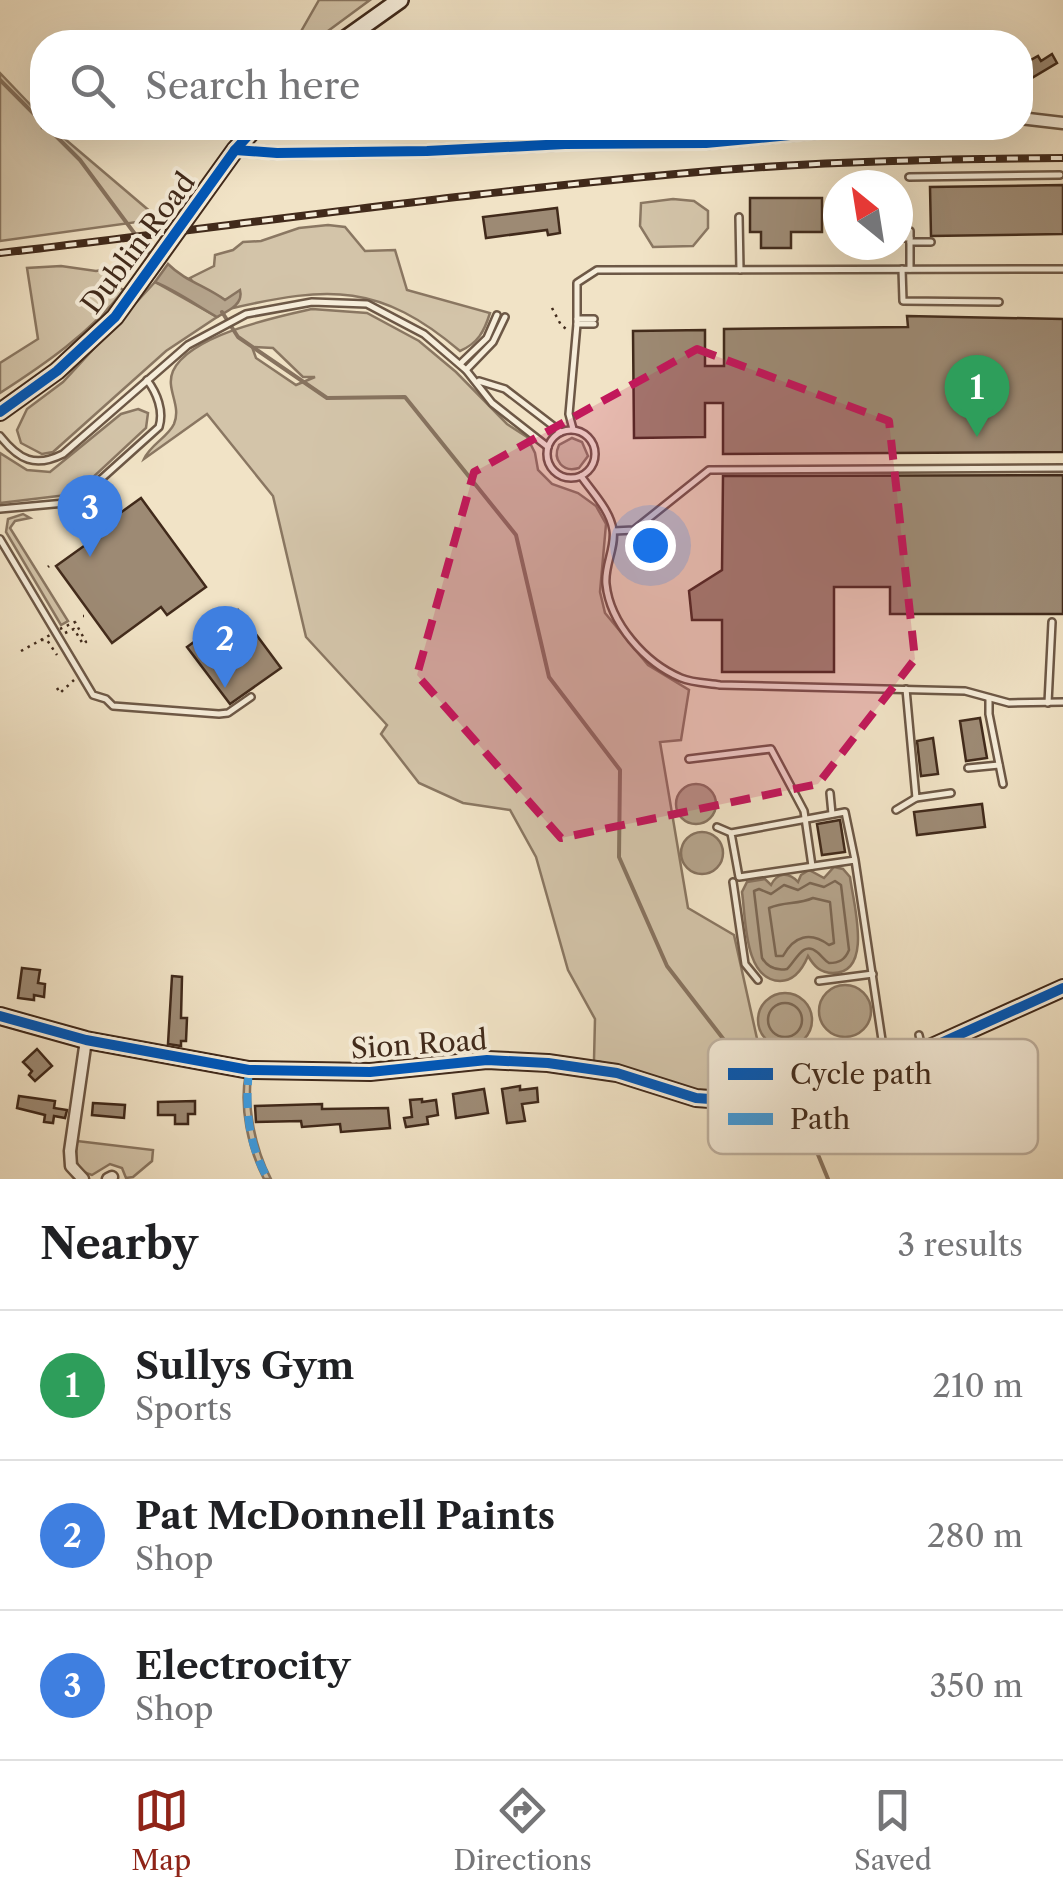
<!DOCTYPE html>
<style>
:root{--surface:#fff;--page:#f6f6f6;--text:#202124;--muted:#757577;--line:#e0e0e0;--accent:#8f2418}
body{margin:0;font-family:"Libre Caslon Text",serif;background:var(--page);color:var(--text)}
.compass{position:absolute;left:823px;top:170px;width:90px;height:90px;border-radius:50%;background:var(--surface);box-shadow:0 10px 40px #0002;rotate:330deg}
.you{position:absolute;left:650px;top:545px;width:35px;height:35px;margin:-25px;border:8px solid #fff;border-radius:50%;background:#1a73e8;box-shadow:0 0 0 15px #1a73e833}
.badge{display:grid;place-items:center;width:65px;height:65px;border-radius:50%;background:var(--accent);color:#fff;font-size:32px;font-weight:700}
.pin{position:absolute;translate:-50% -82px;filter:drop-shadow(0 2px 5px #0008)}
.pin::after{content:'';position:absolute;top:52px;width:35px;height:30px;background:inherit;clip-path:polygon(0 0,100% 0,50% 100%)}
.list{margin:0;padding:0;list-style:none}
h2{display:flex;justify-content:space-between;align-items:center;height:130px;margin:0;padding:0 40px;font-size:42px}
h2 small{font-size:32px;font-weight:400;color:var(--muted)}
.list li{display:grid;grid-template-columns:65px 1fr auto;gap:30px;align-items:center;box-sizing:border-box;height:150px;padding:0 40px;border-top:2px solid var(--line)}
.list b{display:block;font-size:38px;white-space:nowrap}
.list p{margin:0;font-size:32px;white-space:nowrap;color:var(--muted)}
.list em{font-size:32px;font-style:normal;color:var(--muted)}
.icon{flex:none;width:55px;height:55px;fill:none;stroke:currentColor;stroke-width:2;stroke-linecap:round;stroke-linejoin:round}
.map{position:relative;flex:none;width:1063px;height:1179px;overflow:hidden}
.search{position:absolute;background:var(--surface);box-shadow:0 10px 40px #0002;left:30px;right:30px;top:30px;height:110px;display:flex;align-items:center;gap:25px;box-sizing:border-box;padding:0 35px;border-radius:40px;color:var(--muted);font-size:38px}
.sheet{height:580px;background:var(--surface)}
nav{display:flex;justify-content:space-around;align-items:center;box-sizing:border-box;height:140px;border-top:2px solid var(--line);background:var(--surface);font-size:28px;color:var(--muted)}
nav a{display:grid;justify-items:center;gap:5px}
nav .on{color:var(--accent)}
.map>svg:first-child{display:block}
.green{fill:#d3c4a9;stroke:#8a7762;stroke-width:2.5;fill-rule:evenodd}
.water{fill:#b5a48c;stroke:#87735f;stroke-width:2.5}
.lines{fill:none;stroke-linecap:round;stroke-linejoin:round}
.shore{stroke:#7b6754;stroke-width:2.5}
.stream{stroke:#87735f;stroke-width:4}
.building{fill:#9d8a74;stroke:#412a1b;stroke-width:2.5}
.lane-casing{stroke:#6d5846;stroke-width:10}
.street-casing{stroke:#6d5846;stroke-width:15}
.secondary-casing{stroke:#412a1b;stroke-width:20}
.path{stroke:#412a1b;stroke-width:2.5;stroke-dasharray:2.5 5;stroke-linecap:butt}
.lane{stroke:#f6edda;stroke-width:5}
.street{stroke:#f6edda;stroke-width:10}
.secondary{stroke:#f6edda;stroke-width:15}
.rail-casing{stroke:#412a1b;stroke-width:8}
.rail{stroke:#f6edda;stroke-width:4;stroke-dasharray:11;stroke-linecap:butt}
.quiet{stroke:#3f9cdf;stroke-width:8;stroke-dasharray:15 8;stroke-linecap:butt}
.cycleway-casing{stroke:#f6edda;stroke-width:16}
.cycleway{stroke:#0057b8;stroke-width:10}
.marked{fill:#c2185b;fill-opacity:0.2;stroke:#c2185b;stroke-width:8;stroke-dasharray:20 12;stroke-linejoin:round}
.labels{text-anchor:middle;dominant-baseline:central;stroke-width:8;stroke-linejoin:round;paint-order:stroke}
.street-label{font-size:28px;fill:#412a1b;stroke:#f6edda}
.key{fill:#f6edda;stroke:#c0b2a1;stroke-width:2.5}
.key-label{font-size:28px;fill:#412a1b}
</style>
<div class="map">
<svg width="1063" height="1179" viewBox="0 0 1063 1179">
<rect width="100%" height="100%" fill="#f1e3c6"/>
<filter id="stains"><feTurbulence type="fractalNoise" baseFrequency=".002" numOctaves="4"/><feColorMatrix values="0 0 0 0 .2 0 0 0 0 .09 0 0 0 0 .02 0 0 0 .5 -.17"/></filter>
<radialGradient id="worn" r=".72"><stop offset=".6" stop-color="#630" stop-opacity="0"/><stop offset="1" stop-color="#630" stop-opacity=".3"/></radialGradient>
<!-- green -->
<g class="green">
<polygon points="319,0 370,0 313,42 295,42"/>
<polygon points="0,73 42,117 42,128 52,128 159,219 0,241"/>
<polygon points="673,199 694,201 708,211 708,228 693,246 653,247 640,226 641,203"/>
<path d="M 328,225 L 345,227 L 365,251 L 395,250 L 407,290 L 490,313 C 484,332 478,343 460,351 C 380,283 329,286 233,308 L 239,300 L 231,297 L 225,300 L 195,286 L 190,278 L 214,266 L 215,255 L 233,250 L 243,242 L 261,241 L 299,228 Z"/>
<path d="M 61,266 L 96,271 L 126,266 L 129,272 L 120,276 L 119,288 L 124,290 C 90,333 45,364 0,393 L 0,363 L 38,339 L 27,268 Z"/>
<polygon points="155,282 217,317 166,351 53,452 42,454 21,443 17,430 27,409 63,382"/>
<path d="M 312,309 L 367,313 L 419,341 L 456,372 L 507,424 L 527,437 L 535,453 L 538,470 L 552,484 L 578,493 L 596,506 L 606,524 L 600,592 L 605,613 L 648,665 L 689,690 L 681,740 L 660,742 L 688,908 L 734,935 L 758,1043 L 793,1059 L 876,1048 L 872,1058 L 839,1069 L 725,1094 L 697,1090 L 594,1060 L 595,1019 L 568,970 L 536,857 L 510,810 L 463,803 L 419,783 L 381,734 L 387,725 L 306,637 L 273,496 L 207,414 L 144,459 C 150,445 168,437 174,424 C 182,405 165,389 173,371 C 190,335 276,317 312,309 ZM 252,347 L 273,348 L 303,377 L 315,377 L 296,385 L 256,358 Z"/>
<polygon points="138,409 148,413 146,428 75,494 0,503 0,453 27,470 50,472 121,414"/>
<path d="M 572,438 L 582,442 L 588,456 L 579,468 C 563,473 552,460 559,445 Z"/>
<polygon points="23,514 30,518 15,521 10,528 68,621 61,625 6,532 8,519"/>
<path d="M 246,1073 L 251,1074 C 247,1108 255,1148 271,1179 L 264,1179 C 248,1148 239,1106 246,1073 Z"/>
<path d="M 77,1141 L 153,1150 L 152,1161 L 133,1177 L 126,1178 L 122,1168 L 110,1164 L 92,1175 C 74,1170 75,1158 77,1141 Z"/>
</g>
<!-- water -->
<g class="water">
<path d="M 168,264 C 185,281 206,286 225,300 L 240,290 C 244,304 228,311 217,317 C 196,305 177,291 155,282 Z"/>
<circle cx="696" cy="804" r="20"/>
<circle cx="702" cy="853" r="21"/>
<path d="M 834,867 L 843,869 L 850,877 C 853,902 874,973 833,973 C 820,973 814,966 808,956 C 803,968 795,981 780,981 C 744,980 746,919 742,892 L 747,882 L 765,879 L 771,885 C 777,873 788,871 798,882 L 801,875 L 809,870 L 824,878 Z"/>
<circle cx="845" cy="1011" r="26"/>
<circle cx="785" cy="1020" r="27"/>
</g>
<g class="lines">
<!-- shore -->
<g class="shore">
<path d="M 835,881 L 841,885 L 849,950 C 845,960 839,963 829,963 C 824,960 821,955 817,952 C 803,940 796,961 787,969 C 776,971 768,968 762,958 L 754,891 L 759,889 L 771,894 L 784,885 L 798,890 L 810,883 L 824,887 Z"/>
<path d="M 813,898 L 830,902 L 834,943 L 829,945 C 810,931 794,936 783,956 L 776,956 L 769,908 C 786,901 797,905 813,898 Z"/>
<circle cx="785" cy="1020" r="17"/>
</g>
<!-- stream -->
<g class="stream">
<polyline points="0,80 42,122"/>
<polyline points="48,128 80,160 152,257"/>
<polyline points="222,312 238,337 327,398 405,397 516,535 549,677 620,770 619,857 667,966 745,1067 775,1087"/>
<polyline points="787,1095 796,1101 828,1179"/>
</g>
</g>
<!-- building -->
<g class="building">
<polygon points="1052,54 1057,63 1025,82 1020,66 1038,56 1041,61"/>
<polygon points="1063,185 1063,234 931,236 930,187"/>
<polygon points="750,198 822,198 822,232 791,232 791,248 761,248 761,232 750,232"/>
<polygon points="557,208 560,233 548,235 547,230 486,238 483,217"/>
<polygon points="907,316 1063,319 1063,452 723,454 723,403 705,403 705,437 634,438 633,331 705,330 705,366 724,366 724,329 908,327"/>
<polygon points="1063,475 1063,614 890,614 890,587 834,587 834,672 722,672 722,620 692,620 689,591 722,570 723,476"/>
<polygon points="141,498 206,587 167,615 161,607 112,643 56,566 105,531 102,526"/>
<polygon points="238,610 281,668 230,704 187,647"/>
<polygon points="980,718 987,758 966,761 960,721"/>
<polygon points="933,738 938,774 921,776 917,741"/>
<polygon points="982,804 985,827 917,835 914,812"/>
<polygon points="840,820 845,852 822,855 817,824"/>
<polygon points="22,968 40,970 38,983 45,984 44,997 34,995 34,1000 18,998"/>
<polygon points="172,976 182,977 181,1018 187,1018 186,1041 181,1041 181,1046 168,1044"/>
<polygon points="37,1049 52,1066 35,1081 29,1075 32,1071 23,1062"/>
<polygon points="520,1086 520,1090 537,1088 538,1102 522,1104 525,1121 507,1123 502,1089"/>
<polygon points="484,1089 488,1113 456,1118 453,1094"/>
<polygon points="19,1096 55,1101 54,1108 67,1110 65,1118 54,1116 53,1123 44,1122 45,1115 17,1108"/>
<polygon points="422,1099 422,1102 436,1100 438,1115 427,1117 428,1124 406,1127 404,1118 412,1117 410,1100"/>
<polygon points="195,1101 195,1114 188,1114 188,1124 175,1124 175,1115 158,1115 158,1102"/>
<polygon points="93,1103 125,1105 124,1118 92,1115"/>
<polygon points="322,1104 322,1109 388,1108 390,1128 341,1132 340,1124 302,1127 301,1121 256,1122 255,1106"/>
</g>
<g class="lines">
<!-- lane casing -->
<g class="lane-casing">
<g id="lane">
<polyline points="909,177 1060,175"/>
<polyline points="739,217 740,270"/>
<polyline points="910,231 910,269"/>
<polyline points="898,238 910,238"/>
<polyline points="910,242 931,242"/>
<polyline points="902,269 903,301 999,302"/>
<polyline points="577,319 594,319"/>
<polyline points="577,324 594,324"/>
<polyline points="460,364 487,338 497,315"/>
<polyline points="466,370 493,342 505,317"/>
<polyline points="479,381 505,389 561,432"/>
<polyline points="573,429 569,414 577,324 577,283 597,270 1063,269"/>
<circle cx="571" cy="454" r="24"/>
<path d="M 0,436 C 19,460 35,468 63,454 L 188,345 L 246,314 L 312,302 L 367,304 L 424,334 L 466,370 L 492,403 L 548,447"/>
<path d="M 581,476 C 592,492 610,510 613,530 C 616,547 604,566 606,584 C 610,623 645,663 681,678 C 693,683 708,683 720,685 L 965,691 L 1009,703 L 1063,702"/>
<path d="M 0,509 L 65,503 L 80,498 L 159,427 C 164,411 157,393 147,380"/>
<polyline points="614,531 634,530 709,470 1063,468"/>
<polyline points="0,539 93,695 106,699 113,706 219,714 228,713 251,697"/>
<polyline points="906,689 916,798 951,793"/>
<polyline points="989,698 989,714 1003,784"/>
<polyline points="1048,703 1052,622"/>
<polyline points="689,759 771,749 804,811 812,866"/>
<polyline points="968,768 999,765"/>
<polyline points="830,793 832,814"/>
<polyline points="896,810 916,798"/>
<polyline points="717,827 731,833"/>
<polyline points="855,860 845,812 731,833 739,877 855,860 885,1060"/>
<polyline points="733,882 745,964 758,980"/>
<polyline points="819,981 873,974"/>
<polyline points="919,1035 922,1048"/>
</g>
</g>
<!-- street casing -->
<g class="street-casing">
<g id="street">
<polyline points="1020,118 1063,123"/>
<polyline points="235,150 277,153 427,151 565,144 706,143 863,128"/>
<polyline points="83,1179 71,1166 70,1151 86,1040"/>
<polyline points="108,1179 112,1177"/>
</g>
</g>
<!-- secondary casing -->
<g class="secondary-casing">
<g id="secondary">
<polyline points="341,42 400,0"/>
<polyline points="0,412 57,371 115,317 235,150 255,128"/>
<polyline points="0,1016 86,1040 249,1070 370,1072 487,1060 548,1063 617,1073 696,1098 724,1100 823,1083 923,1051 1063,988"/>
</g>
</g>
<!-- path -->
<g class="path">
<polyline points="552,308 561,325 569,331"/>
<polyline points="48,567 49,566"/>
<polyline points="83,616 84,616"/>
<polyline points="60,629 77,621"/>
<polyline points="65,633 74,629 83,644 86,642 75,622"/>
<polyline points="41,640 47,640 57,655"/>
<polyline points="21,651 50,635"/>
<polyline points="57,688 60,693 74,680"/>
</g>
<!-- lane -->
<use href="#lane" class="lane"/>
<!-- street -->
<use href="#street" class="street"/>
<!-- secondary -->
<use href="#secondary" class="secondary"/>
<!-- rail casing -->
<g class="rail-casing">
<path id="rail" d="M 0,253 C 241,225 481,190 722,170 C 836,161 949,159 1063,158"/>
</g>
<!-- rail -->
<use href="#rail" class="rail"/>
<!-- quiet -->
<path class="quiet" d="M 249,1070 C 245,1109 248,1144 268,1179"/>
<!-- cycleway casing -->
<g class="cycleway-casing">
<g id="cycleway">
<polyline points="235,150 277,153 427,151 565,144 706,143 863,128"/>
<polyline points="0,412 57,371 115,317 235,150 255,128"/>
<polyline points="0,1016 86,1040 249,1070 370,1072 487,1060 548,1063 617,1073 696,1098 724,1100 823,1083 923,1051 1063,988"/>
</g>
</g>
<!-- cycleway -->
<use href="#cycleway" class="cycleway"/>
</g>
<!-- marked area -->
<path class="marked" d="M 697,349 L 889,421 L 915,659 L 818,784 L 561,838 L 417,675 L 474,472 Z"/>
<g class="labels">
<!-- street labels -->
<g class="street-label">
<text transform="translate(138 243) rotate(-53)">Dublin Road</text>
<text transform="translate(419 1044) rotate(-4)">Sion Road</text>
</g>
</g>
<!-- legend -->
<rect x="708" y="1039" width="330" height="115" rx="15" class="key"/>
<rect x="728" y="1068" width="45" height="12" fill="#0057b8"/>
<rect x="728" y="1113" width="45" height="12" fill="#3f9cdf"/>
<g class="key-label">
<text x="790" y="1084">Cycle path</text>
<text x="790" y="1129">Path</text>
</g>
<rect width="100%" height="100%" filter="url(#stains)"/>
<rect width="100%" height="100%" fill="url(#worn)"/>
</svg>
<svg class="compass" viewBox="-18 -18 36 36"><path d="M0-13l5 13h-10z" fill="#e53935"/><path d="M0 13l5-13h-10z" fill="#757577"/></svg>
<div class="you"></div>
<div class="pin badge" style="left:977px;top:437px;background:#2e9e5b">1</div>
<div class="pin badge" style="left:225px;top:688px;background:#3f7fe0">2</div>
<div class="pin badge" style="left:90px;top:557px;background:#3f7fe0">3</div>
<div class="search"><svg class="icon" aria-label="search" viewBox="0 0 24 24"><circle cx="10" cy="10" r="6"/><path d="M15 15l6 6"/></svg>Search here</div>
</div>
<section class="sheet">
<h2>Nearby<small>3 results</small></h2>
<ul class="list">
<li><span class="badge" style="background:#2e9e5b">1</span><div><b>Sullys Gym</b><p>Sports</p></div><em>210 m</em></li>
<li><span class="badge" style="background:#3f7fe0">2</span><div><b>Pat McDonnell Paints</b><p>Shop</p></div><em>280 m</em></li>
<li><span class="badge" style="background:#3f7fe0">3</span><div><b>Electrocity</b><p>Shop</p></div><em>350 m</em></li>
</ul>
</section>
<nav>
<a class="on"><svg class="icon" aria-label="map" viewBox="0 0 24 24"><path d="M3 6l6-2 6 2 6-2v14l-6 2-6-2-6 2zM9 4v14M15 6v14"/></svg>Map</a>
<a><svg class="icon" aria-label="directions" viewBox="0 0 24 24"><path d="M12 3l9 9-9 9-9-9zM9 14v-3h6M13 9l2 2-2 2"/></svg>Directions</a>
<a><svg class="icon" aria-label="saved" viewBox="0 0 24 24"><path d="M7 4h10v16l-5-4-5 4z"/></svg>Saved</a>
</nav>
